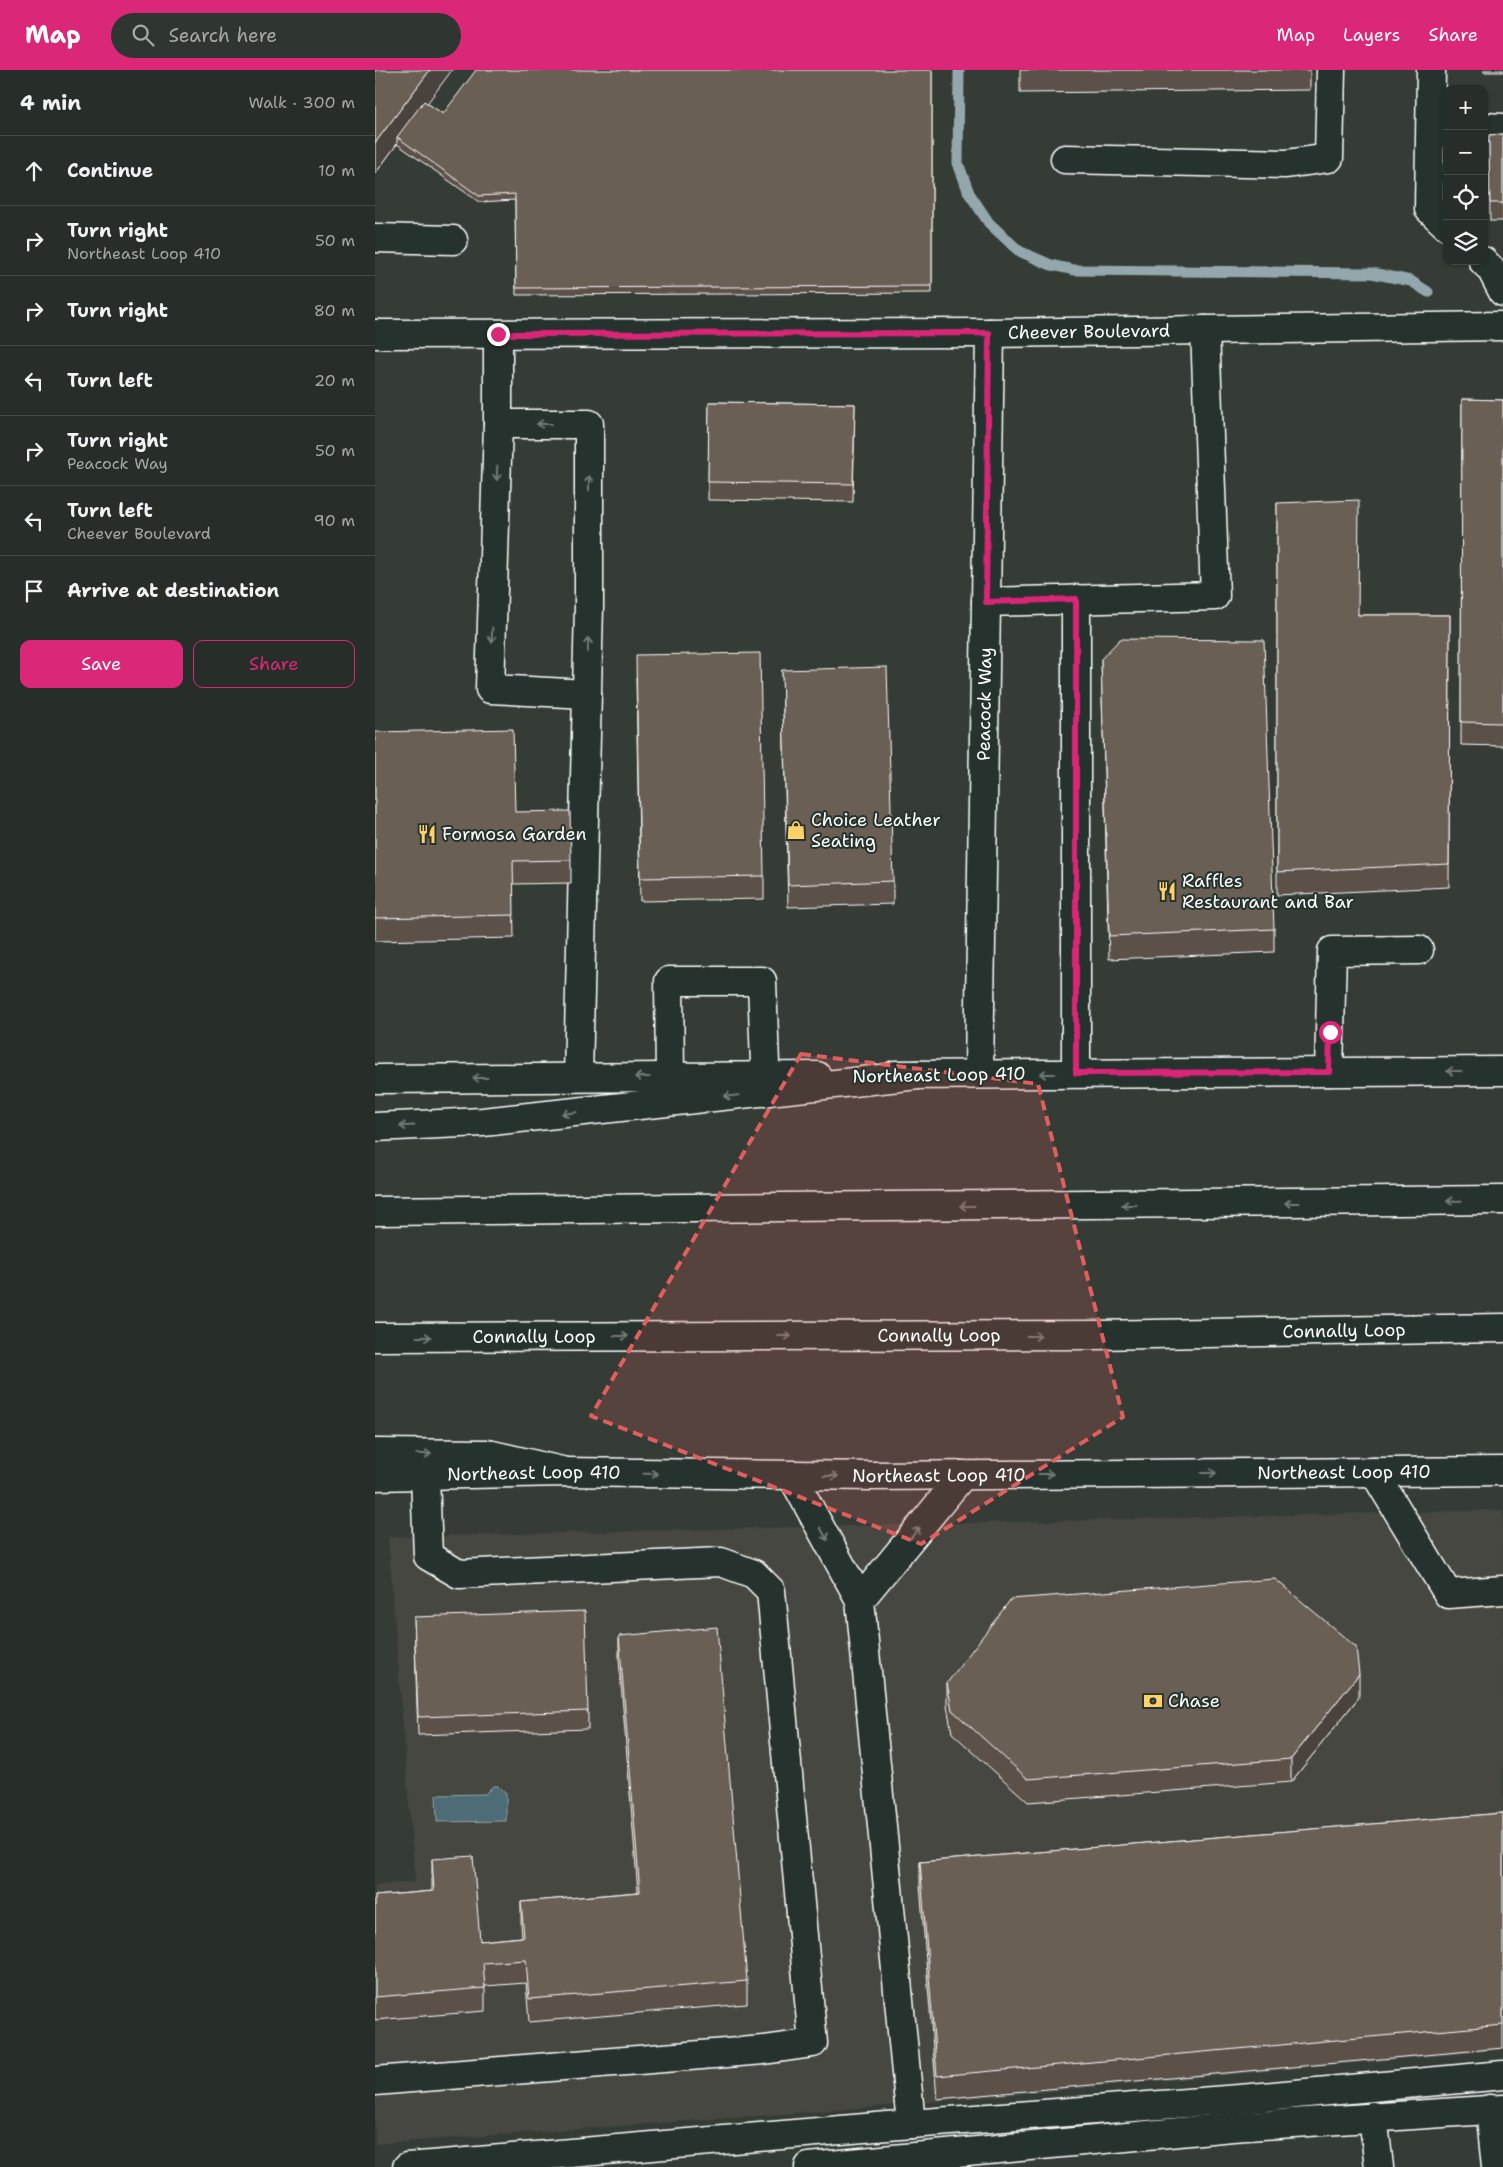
<!DOCTYPE html>
<meta charset="utf-8">
<style>
:root{--surface:#272d28;--page:#2f3530;--text:#f1f3f6;--muted:#a4a8a8;--line:#434945;--accent:#db2777}
body{margin:0;font-family:"Shantell Sans",sans-serif;background:var(--page);color:var(--text)}
.controls{position:absolute;right:15px;top:15px;display:grid;overflow:hidden;border-radius:10px;box-shadow:0 1px 4px #0004}
.controls button{width:45px;height:45px;display:grid;place-items:center;padding:0;border:0;border-bottom:1px solid var(--line);background:var(--surface);color:var(--text);font:25px sans-serif}
.stop{position:absolute;width:15px;height:15px;margin:-11px;border:4px solid #db2777;border-radius:50%;background:#fff}
.stop.end{background:#db2777;border-color:#fff;box-shadow:0 1px 5px #0008}
.list{margin:0;padding:0;list-style:none}
h2{display:flex;justify-content:space-between;align-items:center;height:65px;margin:0;padding:0 20px;font-size:21px}
h2 small{font-size:16px;font-weight:400;color:var(--muted)}
.list li{display:grid;grid-template-columns:32px 1fr auto;gap:15px;align-items:center;box-sizing:border-box;height:70px;padding:0 20px;border-top:1px solid var(--line)}
.list b{display:block;font-size:19px;white-space:nowrap}
.list p{margin:0;font-size:16px;white-space:nowrap;color:var(--muted)}
.list em{font-size:16px;font-style:normal;color:var(--muted)}
.actions{display:flex;gap:10px;padding:15px 20px}
.actions a{flex:1;padding:11px 0;border:1px solid var(--accent);border-radius:10px;text-align:center;font-size:18px;color:var(--accent)}
.actions .main{background:var(--accent);color:#fff}
.icon{flex:none;width:28px;height:28px;fill:none;stroke:currentColor;stroke-width:2;stroke-linecap:round;stroke-linejoin:round}
.map{position:relative;flex:none;width:1128px;height:2097px;overflow:hidden}
header{display:flex;align-items:center;gap:30px;box-sizing:border-box;height:70px;padding:0 25px;background:var(--accent);color:#fff}
header strong{font-size:24px}
nav{display:flex;gap:28px;margin-inline-start:auto;font-size:18px}
.search{width:350px;height:45px;background:var(--page);display:flex;align-items:center;gap:12px;box-sizing:border-box;padding:0 18px;border-radius:28px;color:var(--muted);font-size:19px}
main{display:flex}
aside{flex:1;background:var(--surface)}
.map>svg:first-child{display:block}
.built{fill:#44463f}
.water{fill:#4d6c74;stroke:#94a7ac}
.lines{fill:none;stroke-linecap:round;stroke-linejoin:round}
.stream{stroke:#94a7ac;stroke-width:11}
.minor-casing{stroke:#fff;stroke-width:31}
.major-casing{stroke:#fff;stroke-width:31}
.highway-casing{stroke:#fff;stroke-width:31}
.minor{stroke:#26332d;stroke-width:28}
.major{stroke:#26332d;stroke-width:28}
.highway{stroke:#26332d;stroke-width:28}
.wall{fill:#5b5149;stroke:#fff}
.shaded-wall{fill:#4a423c;stroke:#fff}
.building{fill:#6a5e55;stroke:#fff}
.oneway{stroke:#727a76}
.route{stroke:#db2777;stroke-width:6}
.marked{fill:#e05e5e;fill-opacity:0.2;stroke:#e05e5e;stroke-width:4;stroke-dasharray:10 6;stroke-linejoin:round}
.labels{text-anchor:middle;dominant-baseline:central;stroke-width:4;stroke-linejoin:round;paint-order:stroke}
.street-label{font-size:18px;fill:#fff;stroke:#26332d}
.poi-label{font-size:18px;fill:#fff;stroke:#26332d;text-anchor:start}
</style>
<header>
<strong>Map</strong>
<div class="search"><svg class="icon" aria-label="search" viewBox="0 0 24 24"><circle cx="10" cy="10" r="6"/><path d="M15 15l6 6"/></svg>Search here</div>
<nav><a>Map</a><a>Layers</a><a>Share</a></nav>
</header>
<main>
<aside>
<h2>4 min<small>Walk · 300 m</small></h2>
<ul class="list">
<li><svg class="icon" aria-label="ahead" viewBox="0 0 24 24"><path d="M12 20V5M6 11l6-6 6 6"/></svg><div><b>Continue</b></div><em>10 m</em></li>
<li><svg class="icon" aria-label="right" viewBox="0 0 24 24"><path d="M7 20v-9h11M14 6l5 5-5 5"/></svg><div><b>Turn right</b><p>Northeast Loop 410</p></div><em>50 m</em></li>
<li><svg class="icon" aria-label="right" viewBox="0 0 24 24"><path d="M7 20v-9h11M14 6l5 5-5 5"/></svg><div><b>Turn right</b></div><em>80 m</em></li>
<li><svg class="icon" aria-label="left" viewBox="0 0 24 24"><path d="M17 20v-9H6M10 6l-5 5 5 5"/></svg><div><b>Turn left</b></div><em>20 m</em></li>
<li><svg class="icon" aria-label="right" viewBox="0 0 24 24"><path d="M7 20v-9h11M14 6l5 5-5 5"/></svg><div><b>Turn right</b><p>Peacock Way</p></div><em>50 m</em></li>
<li><svg class="icon" aria-label="left" viewBox="0 0 24 24"><path d="M17 20v-9H6M10 6l-5 5 5 5"/></svg><div><b>Turn left</b><p>Cheever Boulevard</p></div><em>90 m</em></li>
<li><svg class="icon" aria-label="arrive" viewBox="0 0 24 24"><path d="M6 21V4h12l-3 4 3 4H6"/></svg><div><b>Arrive at destination</b></div></li>
</ul>
<div class="actions"><a class="main">Save</a><a>Share</a></div>
</aside>
<div class="map">
<svg width="1128" height="2097" viewBox="0 0 1128 2097">
<rect width="100%" height="100%" fill="#343c35"/>
<filter id="ink" filterUnits="userSpaceOnUse"><feTurbulence type="fractalNoise" baseFrequency=".02" numOctaves="2"/><feDisplacementMap in="SourceGraphic" scale="10" xChannelSelector="R" yChannelSelector="G"/><feConvolveMatrix kernelMatrix="1 2 1 2 8 2 1 2 1" color-interpolation-filters="sRGB"/></filter>
<g filter="url(#ink)">
<!-- built -->
<polygon class="built" points="1128,1440 1128,1980 504,2037 0,2074 0,1815 40,1812 13,1467"/>
<!-- water -->
<polygon class="water" points="118,1716 123,1716 131,1724 131,1751 62,1752 61,1725 110,1724"/>
<g class="lines">
<!-- stream -->
<polyline class="stream" points="584,0 583,93 594,123 614,153 644,181 676,195 699,200 997,203 1036,211 1053,222"/>
<!-- minor casing -->
<g class="minor-casing">
<g id="minor">
<polyline points="1056,0 1054,139 1072,156"/>
<polyline points="1109,57 1128,58"/>
<polyline points="690,89 911,94 954,88 956,0"/>
<polyline points="0,168 78,170"/>
<polyline points="1108,191 1116,199 1128,222"/>
<path id="s1" d="M 0,264 L 615,263 L 1128,256"/>
<polyline points="123,264 123,354 115,619 212,624"/>
<polyline points="123,354 214,354 214,536 203,1007"/>
<polyline points="611,532 840,526 830,260"/>
<polyline points="954,1002 957,881 1044,880"/>
<polyline points="701,1003 701,529"/>
<path id="s2" d="M 604,1004 L 615,263"/>
<polyline points="295,1006 294,911 387,911 391,1022"/>
<polyline points="999,1402 1073,1524 1128,1520"/>
<polyline points="417,1406 485,1530 588,1405"/>
<polyline points="485,1530 536,2054 877,2028 1128,2005"/>
<polyline points="0,2011 389,1980 438,1973 396,1521 379,1504 346,1492 84,1504 53,1486 50,1406"/>
<polyline points="1115,2039 1121,2097"/>
<polyline points="998,2046 1004,2097"/>
<polyline points="32,2097 536,2054"/>
<polyline points="434,2097 857,2057 1128,2039"/>
</g>
</g>
<!-- major casing -->
<g class="major-casing">
<g id="major">
<polyline points="520,1005 1128,1001"/>
<polyline points="0,1009 442,1006"/>
<path id="s3" d="M 0,1406 L 191,1402 L 497,1406 L 1128,1401"/>
</g>
</g>
<!-- highway casing -->
<g class="highway-casing">
<g id="highway">
<polyline points="0,1057 108,1052 543,1005"/>
<polyline points="0,1141 1128,1130"/>
<path id="s4" d="M 0,1267 L 720,1265 L 1128,1258"/>
<polyline points="0,1383 113,1384 191,1402"/>
</g>
</g>
<!-- minor -->
<use href="#minor" class="minor"/>
<!-- major -->
<use href="#major" class="major"/>
<!-- highway -->
<use href="#highway" class="highway"/>
</g>
<!-- wall -->
<g class="wall">
<polygon points="0,0 52,33 68,44 557,0 557,223 141,225 140,130 104,132 22,74 0,104"/>
<polygon points="645,0 935,0 935,20 645,23"/>
<rect x="1109" y="0" width="19" height="2"/>
<polygon points="1128,64 1128,151 1115,151 1114,65"/>
<polygon points="1087,329 1128,330 1128,676 1086,675"/>
<polygon points="334,332 480,334 478,432 333,430"/>
<polygon points="902,433 984,545 1075,545 1074,817 902,825"/>
<polygon points="726,589 899,859 899,882 734,889"/>
<polygon points="407,600 518,811 518,834 413,837"/>
<polygon points="261,608 389,806 389,829 265,831"/>
<polygon points="0,662 140,742 196,790 196,813 138,814 139,868 0,871"/>
<polygon points="39,1547 213,1641 213,1659 43,1665"/>
<polygon points="244,1566 372,1911 372,1934 154,1952 151,1913 110,1916 110,1941 0,1950 0,1826 57,1821 57,1789 105,1871 147,1867 146,1855 146,1832 263,1822 244,1589"/>
<polygon points="572,1613 984,1627 916,1712 653,1732 577,1663 572,1636"/>
<polygon points="1128,1743 1128,1978 562,2029 545,1815 545,1792"/>
</g>
<!-- shaded-wall -->
<g class="shaded-wall">
<polygon points="55,0 77,0 25,70 22,67 22,74 0,104 0,73"/>
<polygon points="984,1604 984,1627 916,1712 916,1689"/>
</g>
<!-- building -->
<g class="building">
<polygon points="0,0 55,0 0,73"/>
<polygon points="101,0 557,0 557,216 141,218 140,124 104,126 22,67 49,31 68,44"/>
<polygon points="1128,64 1128,133 1115,133 1114,65"/>
<polygon points="1087,329 1128,330 1128,653 1086,652"/>
<polygon points="334,332 480,334 478,414 333,412"/>
<polygon points="984,430 983,545 1075,545 1074,794 902,802 902,433"/>
<polygon points="745,569 889,570 899,859 734,866 726,589"/>
<polygon points="385,583 389,806 265,808 261,585"/>
<polygon points="512,597 518,811 413,815 407,600"/>
<polygon points="138,659 140,742 195,741 196,790 138,791 139,845 0,848 0,662"/>
<polygon points="900,1509 981,1577 984,1604 916,1689 653,1709 577,1640 572,1613 636,1529"/>
<polygon points="210,1541 213,1641 43,1647 39,1547"/>
<polygon points="342,1557 372,1911 154,1929 151,1890 108,1893 110,1918 0,1927 0,1826 59,1821 57,1789 98,1786 105,1871 149,1867 146,1832 265,1822 244,1566"/>
<polygon points="1128,1743 1128,1955 562,2006 545,1792"/>
</g>
<!-- one-way arrows -->
<defs><path id="oneway-shaft" d="M-6 0H5M1.5-3L5.5 0L1.5 3" fill="none" stroke-width="1.6" stroke-linecap="round" stroke-linejoin="round" transform="scale(1.25)"/></defs>
<g class="oneway">
<use href="#oneway-shaft" transform="translate(169 354) rotate(180)"/>
<use href="#oneway-shaft" transform="translate(122 403) rotate(92)"/>
<use href="#oneway-shaft" transform="translate(214 413) rotate(-90)"/>
<use href="#oneway-shaft" transform="translate(117 565) rotate(92)"/>
<use href="#oneway-shaft" transform="translate(213 575) rotate(-89)"/>
<use href="#oneway-shaft" transform="translate(1079 1001) rotate(180)"/>
<use href="#oneway-shaft" transform="translate(672 1004) rotate(180)"/>
<use href="#oneway-shaft" transform="translate(267 1007) rotate(180)"/>
<use href="#oneway-shaft" transform="translate(105 1008) rotate(180)"/>
<use href="#oneway-shaft" transform="translate(356 1026) rotate(174)"/>
<use href="#oneway-shaft" transform="translate(194 1043) rotate(174)"/>
<use href="#oneway-shaft" transform="translate(32 1056) rotate(177)"/>
<use href="#oneway-shaft" transform="translate(1079 1131) rotate(179)"/>
<use href="#oneway-shaft" transform="translate(917 1133) rotate(180)"/>
<use href="#oneway-shaft" transform="translate(754 1135) rotate(180)"/>
<use href="#oneway-shaft" transform="translate(592 1136) rotate(180)"/>
<use href="#oneway-shaft" transform="translate(246 1266)"/>
<use href="#oneway-shaft" transform="translate(409 1266)"/>
<use href="#oneway-shaft" transform="translate(659 1266)"/>
<use href="#oneway-shaft" transform="translate(49 1267)"/>
<use href="#oneway-shaft" transform="translate(49 1384)"/>
<use href="#oneway-shaft" transform="translate(834 1403)"/>
<use href="#oneway-shaft" transform="translate(276 1404) rotate(1)"/>
<use href="#oneway-shaft" transform="translate(671 1404)"/>
<use href="#oneway-shaft" transform="translate(456 1406)"/>
<use href="#oneway-shaft" transform="translate(540 1463) rotate(-50)"/>
<use href="#oneway-shaft" transform="translate(449 1464) rotate(61)"/>
</g>
</g>
<g class="lines" filter="url(#ink)">
<!-- route -->
<polyline class="route" points="123,264 614,263 611,532 701,529 701,1003 954,1002 955,962"/>
</g>
<!-- marked area -->
<path class="marked" d="M 426,984 L 663,1014 L 748,1347 L 546,1474 L 216,1346 Z"/>
<!-- icons -->
<defs>
<g id="shop-bare" transform="scale(1.5)"><path d="M-5-2.5h2.3a2.7 3.5 0 0 1 5.4 0H5L5.5 6h-11ZM-1.5-2.5h3a1.5 2.3 0 0 0-3 0Z" fill="#ffd166" stroke="#26332d" stroke-width="2.5" paint-order="stroke"/></g>
<g id="restaurant-bare" transform="scale(1.5)"><path d="M-5-6h1v4h1v-4h1v4h1v-4h1v5L-1.5 .5V6h-2V.5L-5-1ZM5-6V6H3V1.5H1.5Q1.5-4 5-6Z" fill="#ffd166" stroke="#26332d" stroke-width="2.5" paint-order="stroke"/></g>
<g id="bank-bare" transform="scale(1.5)"><path d="M-6-4H6V4H-6ZM0-2.3a2.3 2.3 0 1 0 0 4.6a2.3 2.3 0 1 0 0-4.6Z" fill="#ffd166" stroke="#26332d" stroke-width="2.5" paint-order="stroke"/></g>
</defs>
<g fill-rule="evenodd">
<use href="#shop-bare" x="421" y="760"/>
<use href="#restaurant-bare" x="52" y="764"/>
<use href="#restaurant-bare" x="792" y="821"/>
<use href="#bank-bare" x="778" y="1631"/>
</g>
<g class="labels">
<!-- street labels -->
<g class="street-label">
<text stroke="none"><textPath href="#s1" startOffset="714">Cheever Boulevard</textPath></text>
<text stroke="none"><textPath href="#s2" startOffset="370">Peacock Way</textPath></text>
<text transform="translate(564 1005) rotate(-1)">Northeast Loop 410</text>
<text stroke="none"><textPath href="#s4" startOffset="969">Connally Loop</textPath></text>
<text stroke="none"><textPath href="#s4" startOffset="159">Connally Loop</textPath></text>
<text stroke="none"><textPath href="#s4" startOffset="564">Connally Loop</textPath></text>
<text stroke="none"><textPath href="#s3" startOffset="969">Northeast Loop 410</textPath></text>
<text stroke="none"><textPath href="#s3" startOffset="159">Northeast Loop 410</textPath></text>
<text stroke="none"><textPath href="#s3" startOffset="564">Northeast Loop 410</textPath></text>
</g>
<!-- poi labels -->
<g class="poi-label">
<text x="436" y="750">Choice Leather<tspan x="436" dy="21">Seating</tspan></text>
<text x="67" y="764">Formosa Garden</text>
<text x="807" y="811">Raffles<tspan x="807" dy="21">Restaurant and Bar</tspan></text>
<text x="793" y="1631">Chase</text>
</g>
</g>
</svg>
<div class="controls">
<button>+</button>
<button>−</button>
<button><svg class="icon" aria-label="locate" viewBox="0 0 24 24"><circle cx="12" cy="12" r="6"/><path d="M12 2v4M12 18v4M2 12h4M18 12h4"/></svg></button>
<button><svg class="icon" aria-label="layers" viewBox="0 0 24 24"><path d="M12 4l9 5-9 5-9-5zM3 14l9 5 9-5"/></svg></button>
</div>
<div class="stop" style="left:955px;top:962px"></div>
<div class="stop end" style="left:123px;top:264px"></div>
</div>
</main>
